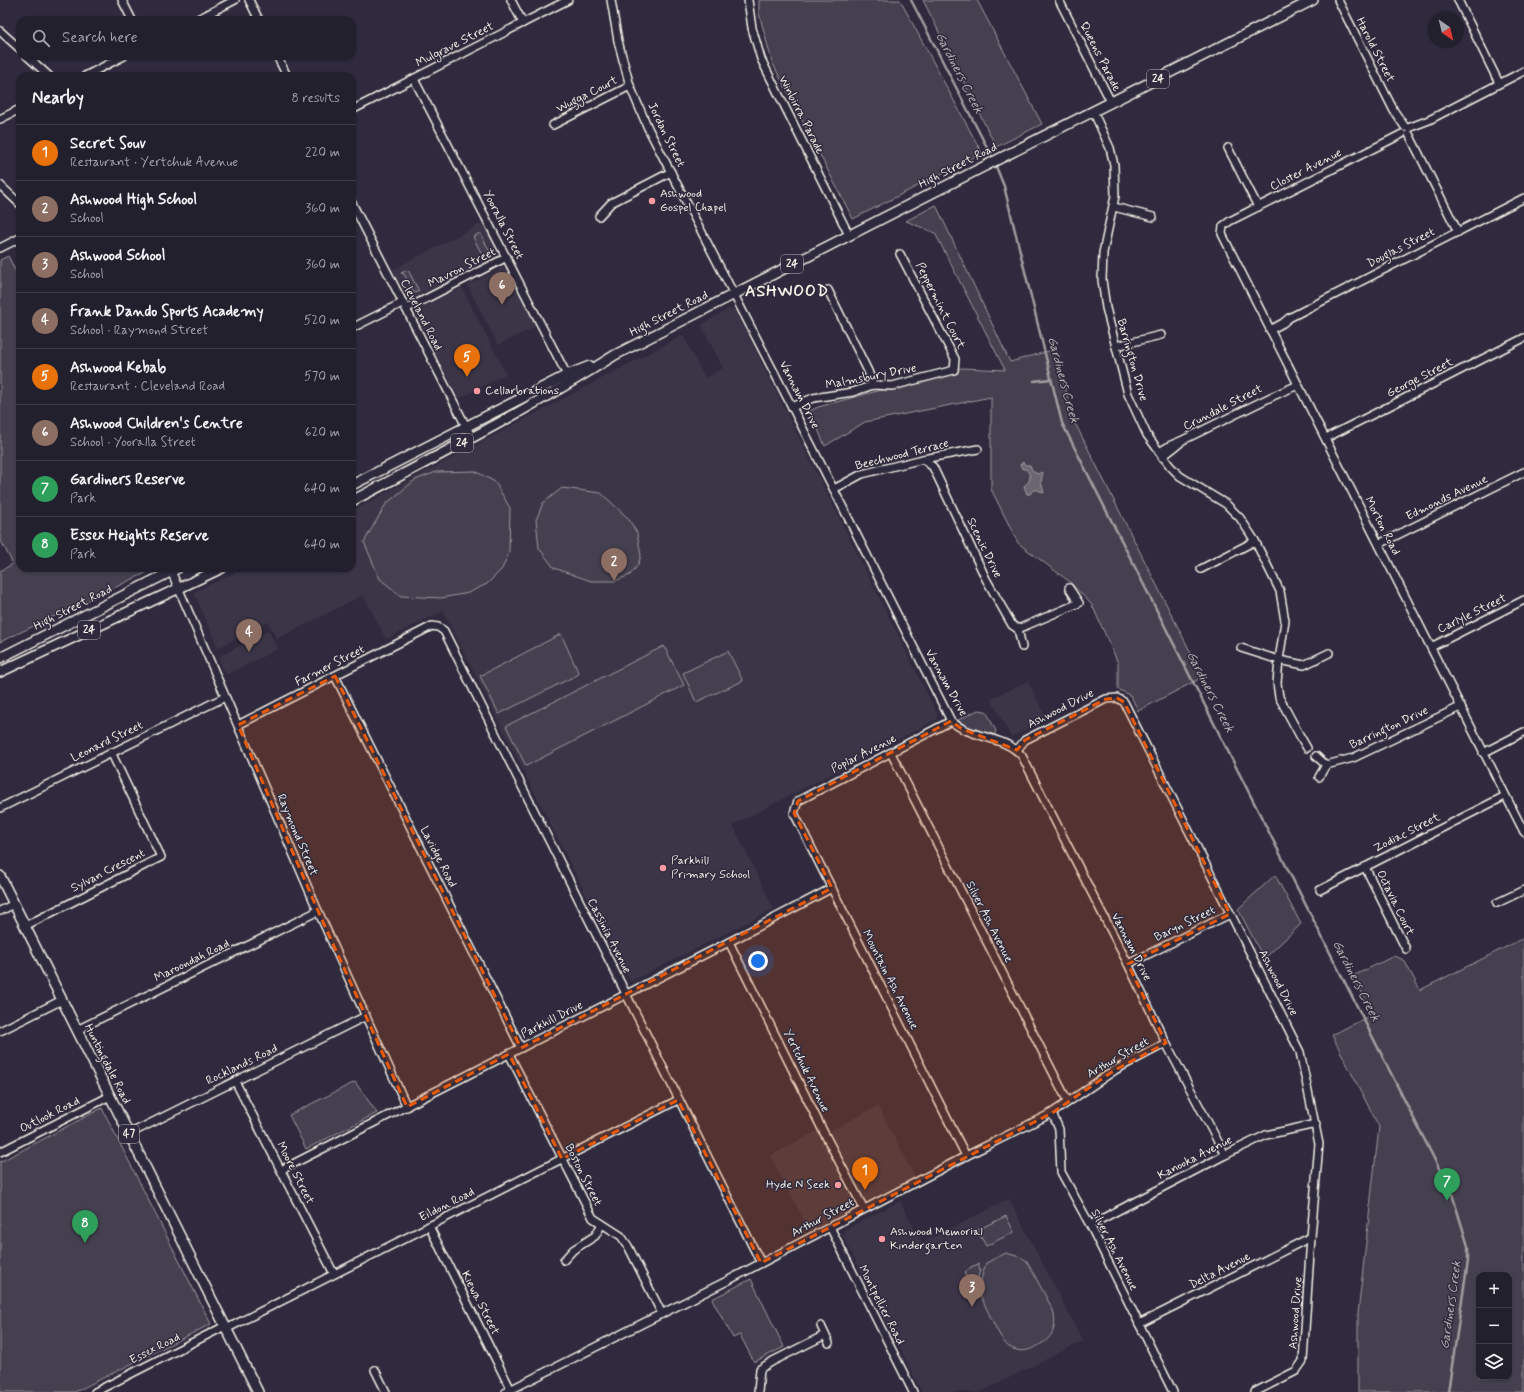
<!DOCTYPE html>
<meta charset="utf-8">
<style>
:root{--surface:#23202e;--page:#2b2836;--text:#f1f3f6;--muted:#a3a3aa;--line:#403e4a;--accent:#8bbbb9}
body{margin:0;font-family:Mynerve,sans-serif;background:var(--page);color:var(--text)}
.controls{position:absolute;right:12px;bottom:12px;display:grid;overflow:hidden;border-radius:8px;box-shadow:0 1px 3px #0004}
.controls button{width:36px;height:36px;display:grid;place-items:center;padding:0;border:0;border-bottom:1px solid var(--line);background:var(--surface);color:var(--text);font:20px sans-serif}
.compass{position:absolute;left:1428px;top:12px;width:36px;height:36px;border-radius:50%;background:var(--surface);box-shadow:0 1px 3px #0004;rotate:145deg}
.you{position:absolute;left:758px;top:961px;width:14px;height:14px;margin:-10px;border:3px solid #fff;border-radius:50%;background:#1a73e8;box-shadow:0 0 0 6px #1a73e833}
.badge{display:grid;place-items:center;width:26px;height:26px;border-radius:50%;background:var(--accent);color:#fff;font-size:13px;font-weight:700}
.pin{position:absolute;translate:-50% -33px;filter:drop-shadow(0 1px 2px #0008)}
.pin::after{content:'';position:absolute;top:21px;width:14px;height:12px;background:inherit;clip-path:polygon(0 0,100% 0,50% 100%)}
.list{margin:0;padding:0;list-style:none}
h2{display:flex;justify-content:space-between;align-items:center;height:52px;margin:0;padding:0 16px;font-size:17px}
h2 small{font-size:13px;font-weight:400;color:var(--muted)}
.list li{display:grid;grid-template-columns:26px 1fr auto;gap:12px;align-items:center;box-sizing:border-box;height:56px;padding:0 16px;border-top:1px solid var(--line)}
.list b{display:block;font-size:15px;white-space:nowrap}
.list p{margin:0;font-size:13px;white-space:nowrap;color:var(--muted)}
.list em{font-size:13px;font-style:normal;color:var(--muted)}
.icon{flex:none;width:22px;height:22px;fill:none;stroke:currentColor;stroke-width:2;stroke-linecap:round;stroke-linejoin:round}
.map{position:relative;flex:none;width:1524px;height:1392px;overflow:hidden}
.search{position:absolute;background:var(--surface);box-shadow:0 1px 3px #0004;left:16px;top:16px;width:340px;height:44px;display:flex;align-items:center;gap:10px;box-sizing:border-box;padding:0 14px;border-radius:12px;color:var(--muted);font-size:15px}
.panel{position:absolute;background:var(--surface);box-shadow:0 1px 3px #0004;left:16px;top:72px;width:340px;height:500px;border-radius:12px}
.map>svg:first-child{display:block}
.built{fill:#3b3647}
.green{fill:#454050;stroke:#9c989c;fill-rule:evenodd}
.water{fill:#6a6670;stroke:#a19ea0}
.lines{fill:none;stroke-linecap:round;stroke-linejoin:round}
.stream{stroke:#a19ea0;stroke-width:2.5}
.minor-casing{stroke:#f4f1e8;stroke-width:10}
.major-casing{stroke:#f4f1e8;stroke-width:12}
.minor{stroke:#2f2a3d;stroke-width:7}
.major{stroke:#2f2a3d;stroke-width:9}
.marked{fill:#e8590c;fill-opacity:0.2;stroke:#e8590c;stroke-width:3;stroke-dasharray:8 5;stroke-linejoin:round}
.poi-dot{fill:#ff9aa2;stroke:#2f2a3d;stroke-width:1.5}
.labels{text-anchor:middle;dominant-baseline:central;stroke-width:3;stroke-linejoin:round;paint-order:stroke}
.shield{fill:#2f2a3d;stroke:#b9b5b5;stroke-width:1}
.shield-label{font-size:11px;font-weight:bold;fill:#f4f1e8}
.street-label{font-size:12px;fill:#f4f1e8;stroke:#2f2a3d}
.poi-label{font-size:12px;fill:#f4f1e8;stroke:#2f2a3d;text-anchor:start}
.water-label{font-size:13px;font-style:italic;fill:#b6b2b2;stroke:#2f2a3d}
.district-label{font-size:16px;font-weight:bold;letter-spacing:1px;fill:#f4f1e8;stroke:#2f2a3d}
</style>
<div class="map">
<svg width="1524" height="1392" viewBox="0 0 1524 1392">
<rect width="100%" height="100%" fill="#2f2a3d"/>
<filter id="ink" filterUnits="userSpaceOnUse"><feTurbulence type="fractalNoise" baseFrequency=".025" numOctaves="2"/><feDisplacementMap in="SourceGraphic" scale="8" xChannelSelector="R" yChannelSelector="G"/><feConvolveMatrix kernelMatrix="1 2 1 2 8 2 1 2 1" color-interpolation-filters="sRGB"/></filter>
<g filter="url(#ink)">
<!-- built -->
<g class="built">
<polygon points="484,222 501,254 408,301 392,270"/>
<polygon points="504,267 509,268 537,326 498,345 467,285"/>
<polygon points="462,287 506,374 459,399 414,312"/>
<polygon points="729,309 735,310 938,715 936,720 733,825 774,909 630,982 443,611 386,639 363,595 277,639 268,622 218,648 194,592 245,568 352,568 352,511 683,335 705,378 723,368 701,325"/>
<polygon points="268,631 278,649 226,675 219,660 220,656"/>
<polygon points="1028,681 1047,719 1011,737 991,699"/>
<polygon points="878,1106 915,1177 811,1234 770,1156 825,1127 828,1132"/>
<polygon points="1009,1199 1083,1341 981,1392 922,1392 843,1236 844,1230 900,1201 922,1243"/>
</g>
<!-- green -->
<g class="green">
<polygon points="759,0 900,0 982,153 853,219 772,62 759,13"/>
<polygon points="923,0 977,0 1042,124 996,147"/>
<polygon points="936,205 1010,362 1056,349 1073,419 1203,677 1138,711 1131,696 1118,689 1118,663 1092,605 1070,582 1018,543 991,489 991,397 865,422 825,446 810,411 818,407 962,368 1005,370 935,233 906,221"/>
<polygon points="480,233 491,254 484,258 473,237"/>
<polygon points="8,256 20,280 20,568 156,568 0,642 0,571 13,564 0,539 0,260"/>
<polygon points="408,270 419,291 415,293 413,292 404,274 401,273"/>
<polygon points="475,471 495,482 510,508 509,553 502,569 487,584 468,593 441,598 401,596 380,579 364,542 386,504 415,480 436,472"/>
<polygon points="562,488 601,493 628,518 637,533 641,555 638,565 630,575 615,581 591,581 554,568 539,548 536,520 543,503"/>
<polygon points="561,634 579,674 499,714 480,676"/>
<polygon points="664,646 684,685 526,766 506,726"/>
<polygon points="728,651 743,681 696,702 683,673"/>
<polygon points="978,710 986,711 996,731 994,736 964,726 958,720"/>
<polygon points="1275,875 1301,924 1264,959 1238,909"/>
<path d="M 1524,938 L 1524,1392 L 1358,1392 L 1358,1313 L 1379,1127 L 1332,1035 L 1373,1014 L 1353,976 L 1394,956 L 1404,960 L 1420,990 ZM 1479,1275 L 1509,1275 L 1509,1377 L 1479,1377 Z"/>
<polygon points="355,1082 377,1113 306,1149 289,1115"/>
<polygon points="102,1108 211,1324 75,1392 2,1392 0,1389 0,1162"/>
<polygon points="1006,1216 1014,1232 986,1246 977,1230"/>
<path d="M 1006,1253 L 1020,1257 L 1027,1261 L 1053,1310 C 1058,1328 1052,1340 1035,1347 C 1026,1352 1018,1352 1009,1347 C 1000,1341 985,1304 979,1293 L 980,1283 L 986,1263 Z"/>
<polygon points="978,1264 980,1270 976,1286 973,1288 964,1273 971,1267"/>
<polygon points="751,1279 784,1347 754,1362 740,1335 733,1338 712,1299"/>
</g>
<!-- water -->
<path class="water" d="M 1023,462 L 1025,465 L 1030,465 L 1032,470 L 1037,474 L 1043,472 L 1041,482 L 1044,493 L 1038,490 L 1033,490 L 1030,494 L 1027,494 L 1024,486 C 1031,481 1032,476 1026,469 L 1023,469 L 1020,465 Z"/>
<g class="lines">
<!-- stream -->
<g class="stream">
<polyline points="911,0 993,159"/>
<polyline points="995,164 1004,186 1062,423 1452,1194 1468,1246 1468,1261 1448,1392"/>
<polyline points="1034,381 1051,379"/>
</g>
<!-- minor casing -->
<g class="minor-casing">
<g id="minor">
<polyline points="122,0 132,20"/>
<polyline points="249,0 259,20"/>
<polyline points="511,0 523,23"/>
<path d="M 611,0 L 618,41 L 630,86 L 648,128 L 792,407 L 951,721 C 971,739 1004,735 1022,756 L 1128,964 L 1166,1043 L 1225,1155"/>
<polyline points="748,0 752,28 761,59 849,235"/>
<polyline points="1059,0 1111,102"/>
<polyline points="1338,0 1394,111 1405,127"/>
<polyline points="1458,0 1499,83"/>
<polyline points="196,20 235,0"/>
<polyline points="0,31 20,49"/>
<polyline points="27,56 49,76"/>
<polyline points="277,56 287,76"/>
<polyline points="85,76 124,56"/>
<polyline points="414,79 569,379"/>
<polyline points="352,110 568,0"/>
<polyline points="1093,111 1110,148 1114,165 1115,196 1103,253 1102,280 1106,308 1128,394 1147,435 1170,466 1180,476 1226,504 1240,518 1255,541 1280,591 1285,621 1279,660 1277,683 1279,697 1300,736 1307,748"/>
<polyline points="0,119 20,109"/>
<polyline points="553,125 630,86"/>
<polyline points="1408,128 1429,120 1524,71"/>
<polyline points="1402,134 1230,221 1223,226 1222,234 1524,832"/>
<polyline points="1409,134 1458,232"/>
<polyline points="1228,148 1258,207"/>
<polyline points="0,185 20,204"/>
<polyline points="352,203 472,438"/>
<polyline points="1114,207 1153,217"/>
<polyline points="599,216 611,203 671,172"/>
<polyline points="0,248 20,238"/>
<polyline points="828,290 868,371 873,385"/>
<polyline points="406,309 507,257"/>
<polyline points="352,328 402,303"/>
<polyline points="1270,330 1283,323 1289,318 1524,198"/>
<polyline points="1116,346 1161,335"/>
<polyline points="792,407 813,398 853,392 873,385 892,386 954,370 955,359 900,254"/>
<polyline points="1326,438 1524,338"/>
<polyline points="1159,452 1171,445 1183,440 1273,396 1298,385"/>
<polyline points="1162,457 1180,443"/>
<polyline points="923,459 933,467 986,579 1012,625 1018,629 1022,647"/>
<polyline points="834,489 862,474 923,459 978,449"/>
<polyline points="1379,544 1524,472"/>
<polyline points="1201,569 1255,541"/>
<polyline points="171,571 318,911 407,1107"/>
<polyline points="1018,629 1079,603 1069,588"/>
<polyline points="1431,647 1524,600"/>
<polyline points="1241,648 1279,660 1304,665 1329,653"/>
<polyline points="335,676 521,1048"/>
<polyline points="951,721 798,801 794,813 966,1156"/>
<polyline points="238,725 432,626 438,627 444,631 761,1263"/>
<polyline points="1017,750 1025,740 1106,699 1117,698 1124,702 1300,1052 1319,1144 1311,1237 1303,1361 1296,1371 1255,1392"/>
<polyline points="891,753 1068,1102"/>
<polyline points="1483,753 1524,732"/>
<polyline points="1316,756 1326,765"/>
<polyline points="1319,777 1326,765 1353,758 1460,707"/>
<polyline points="0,808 225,697"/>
<polyline points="1365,867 1406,949"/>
<polyline points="1320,890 1505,796"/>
<polyline points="1497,903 1524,890"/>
<polyline points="0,911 14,904"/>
<polyline points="25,926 161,857 111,752"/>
<polyline points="729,942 822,1129 864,1209"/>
<polyline points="1128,964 1230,914"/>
<polyline points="77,1030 318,911"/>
<polyline points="0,1031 62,1000"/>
<polyline points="509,1054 593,1218 621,1236 628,1246 662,1314"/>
<polyline points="235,1081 334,1274"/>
<polyline points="1052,1113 1059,1129 1061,1172 1090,1225 1173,1392"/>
<polyline points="129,1134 366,1016"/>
<polyline points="0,1152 110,1096"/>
<polyline points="281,1170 729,942 832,888"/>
<polyline points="1090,1225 1225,1155 1266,1135 1316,1124"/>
<polyline points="429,1226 511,1390"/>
<polyline points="830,1227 913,1392"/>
<polyline points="564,1260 573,1250 595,1236 602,1224"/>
<polyline points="1139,1324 1311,1237"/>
<polyline points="821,1326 829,1343"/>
<polyline points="226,1329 678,1100"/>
<polyline points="375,1370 386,1392"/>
<polyline points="95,1392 225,1326"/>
<polyline points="506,1392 725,1282 966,1156 1052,1113 1115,1070 1166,1043"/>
<polyline points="758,1392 760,1369 773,1361 825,1335"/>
</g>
</g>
<!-- major casing -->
<g class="major-casing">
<g id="major">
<polyline points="352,485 567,375 590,366"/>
<path d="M 352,501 C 441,454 530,409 615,355 L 985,166 L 1313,0"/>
<polyline points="0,658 178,568"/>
<polyline points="0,672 222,568"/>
<polyline points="0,876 258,1392"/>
</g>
</g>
<!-- minor -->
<use href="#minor" class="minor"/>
<!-- major -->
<use href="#major" class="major"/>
</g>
</g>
<!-- marked area -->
<path class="marked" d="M 335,676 L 521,1048 L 832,888 L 794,813 L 798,801 L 951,721 L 962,729 L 1017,750 L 1025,740 L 1106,699 L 1117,698 L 1124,702 L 1230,914 L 1128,964 L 1166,1043 L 1115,1070 L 1052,1113 L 761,1263 L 678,1100 L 562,1159 L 509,1054 L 407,1107 L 318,911 L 238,725 Z"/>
<!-- markers -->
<g class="poi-dot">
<circle cx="652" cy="201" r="4"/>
<circle cx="477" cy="391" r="4"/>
<circle cx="663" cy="868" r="4"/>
<circle cx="838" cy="1185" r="4"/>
<circle cx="882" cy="1239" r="4"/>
</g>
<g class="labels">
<!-- shield labels -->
<g class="shield">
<rect x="1147" y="70" width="22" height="18" rx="3"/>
<rect x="781" y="255" width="22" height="18" rx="3"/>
<rect x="451" y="434" width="22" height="18" rx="3"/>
<rect x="78" y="621" width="22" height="18" rx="3"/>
<rect x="119" y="1125" width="20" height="18" rx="3"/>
</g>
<g class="shield-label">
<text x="1158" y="79">24</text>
<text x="792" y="264">24</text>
<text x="462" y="443">24</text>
<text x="89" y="630">24</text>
<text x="129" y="1134">47</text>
</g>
<!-- street labels -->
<g class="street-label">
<text transform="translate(455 45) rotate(-27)">Mulgrave Street</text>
<text transform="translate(1375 50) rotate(63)">Harold Street</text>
<text transform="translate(1100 57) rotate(63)">Queens Parade</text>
<text transform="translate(587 95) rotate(-27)">Wugga Court</text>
<text transform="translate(801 115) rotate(63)">Winbirra Parade</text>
<text transform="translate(666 135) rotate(64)">Jordan Street</text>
<text transform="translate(958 166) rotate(-27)">High Street Road</text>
<text transform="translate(1306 170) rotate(-27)">Closter Avenue</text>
<text transform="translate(503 225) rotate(63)">Yooralla Street</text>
<text transform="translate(1401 248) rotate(-27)">Douglas Street</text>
<text transform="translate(462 268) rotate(-27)">Mavron Street</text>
<text transform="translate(940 306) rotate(63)">Peppermint Court</text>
<text transform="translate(669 314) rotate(-27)">High Street Road</text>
<text transform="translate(421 315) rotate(63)">Cleveland Road</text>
<text transform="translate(1132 360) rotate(74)">Barrington Drive</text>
<text transform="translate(871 377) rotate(-11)">Malmsbury Drive</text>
<text transform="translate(1420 378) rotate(-27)">George Street</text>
<text transform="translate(799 395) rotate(63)">Vannam Drive</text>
<text transform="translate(1223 408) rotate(-27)">Crundale Street</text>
<text transform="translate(902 455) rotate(-14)">Beechwood Terrace</text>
<text transform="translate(1447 498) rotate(-26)">Edmonds Avenue</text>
<text transform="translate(1382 526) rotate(63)">Morton Road</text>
<text transform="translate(984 548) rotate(64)">Scenic Drive</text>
<text transform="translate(73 608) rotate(-27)">High Street Road</text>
<text transform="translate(1472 614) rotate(-26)">Carlyle Street</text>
<text transform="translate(330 666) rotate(-27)">Farmer Street</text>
<text transform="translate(946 683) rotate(61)">Vannam Drive</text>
<text transform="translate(1061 709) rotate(-27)">Ashwood Drive</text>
<text transform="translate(1389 728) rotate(-25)">Barrington Drive</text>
<text transform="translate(107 742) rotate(-26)">Leonard Street</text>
<text transform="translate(864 754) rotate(-27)">Poplar Avenue</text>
<text transform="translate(1407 833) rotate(-27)">Zodiac Street</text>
<text transform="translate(297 835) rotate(67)">Raymond Street</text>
<text transform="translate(438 857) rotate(63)">Lavidge Road</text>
<text transform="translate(108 871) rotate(-27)">Sylvan Crescent</text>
<text transform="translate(1395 903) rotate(64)">Octavia Court</text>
<text transform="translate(989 922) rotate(63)">Silver Ash Avenue</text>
<text transform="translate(1185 924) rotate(-26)">Baryn Street</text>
<text transform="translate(609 936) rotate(63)">Cassinia Avenue</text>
<text transform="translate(1131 947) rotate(63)">Vannam Drive</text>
<text transform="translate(192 961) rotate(-26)">Maroondah Road</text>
<text transform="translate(890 980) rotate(63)">Mountain Ash Avenue</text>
<text transform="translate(1278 983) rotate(63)">Ashwood Drive</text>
<text transform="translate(552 1020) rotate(-27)">Parkhill Drive</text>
<text transform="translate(1118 1058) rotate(-30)">Arthur Street</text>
<text transform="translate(107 1064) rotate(63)">Huntingdale Road</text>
<text transform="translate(242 1065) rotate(-26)">Rocklands Road</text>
<text transform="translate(806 1071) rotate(64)">Yertchuk Avenue</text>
<text transform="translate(50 1115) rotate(-27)">Outlook Road</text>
<text transform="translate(1195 1158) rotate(-27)">Kanooka Avenue</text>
<text transform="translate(295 1173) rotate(63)">Moore Street</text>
<text transform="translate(583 1175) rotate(63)">Boston Street</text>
<text transform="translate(447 1205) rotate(-27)">Eildon Road</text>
<text transform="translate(823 1218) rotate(-28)">Arthur Street</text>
<text transform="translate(1114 1250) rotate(63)">Silver Ash Avenue</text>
<text transform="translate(1220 1271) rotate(-27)">Delta Avenue</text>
<text transform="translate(480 1303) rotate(63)">Kiewa Street</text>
<text transform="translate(881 1305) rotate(63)">Montpellier Road</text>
<text transform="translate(1296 1313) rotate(-86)">Ashwood Drive</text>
<text transform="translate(155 1349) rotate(-27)">Essex Road</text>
</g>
<!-- poi labels -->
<g class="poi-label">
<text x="660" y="194">Ashwood<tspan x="660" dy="14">Gospel Chapel</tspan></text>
<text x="485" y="391">Cellarbrations</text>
<text x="671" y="861">Parkhill<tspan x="671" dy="14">Primary School</tspan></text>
<text x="830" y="1185" text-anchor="end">Hyde N Seek</text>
<text x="890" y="1232">Ashwood Memorial<tspan x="890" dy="14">Kindergarten</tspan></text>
</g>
<!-- water labels -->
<g class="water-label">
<text transform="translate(959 73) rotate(63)">Gardiners Creek</text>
<text transform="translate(1063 380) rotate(75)">Gardiners Creek</text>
<text transform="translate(1210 692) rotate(63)">Gardiners Creek</text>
<text transform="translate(1356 981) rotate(63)">Gardiners Creek</text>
<text transform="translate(1451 1305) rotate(-82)">Gardiners Creek</text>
</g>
<!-- district labels -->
<g class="district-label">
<text x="787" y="291">ASHWOOD</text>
</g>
</g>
</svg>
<div class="controls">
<button>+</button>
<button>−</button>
<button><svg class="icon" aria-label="layers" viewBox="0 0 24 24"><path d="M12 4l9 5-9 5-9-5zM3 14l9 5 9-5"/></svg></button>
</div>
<svg class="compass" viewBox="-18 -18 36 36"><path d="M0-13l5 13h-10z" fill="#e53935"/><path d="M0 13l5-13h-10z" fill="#a3a3aa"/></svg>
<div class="you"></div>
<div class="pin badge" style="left:865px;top:1190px;background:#e8710a">1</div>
<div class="pin badge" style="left:614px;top:581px;background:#8d6e63">2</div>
<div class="pin badge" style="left:972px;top:1307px;background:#8d6e63">3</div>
<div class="pin badge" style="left:249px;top:652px;background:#8d6e63">4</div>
<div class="pin badge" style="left:467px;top:377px;background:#e8710a">5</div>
<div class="pin badge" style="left:502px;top:305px;background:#8d6e63">6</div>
<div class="pin badge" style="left:1447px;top:1201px;background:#2e9e5b">7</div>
<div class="pin badge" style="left:85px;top:1243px;background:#2e9e5b">8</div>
<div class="search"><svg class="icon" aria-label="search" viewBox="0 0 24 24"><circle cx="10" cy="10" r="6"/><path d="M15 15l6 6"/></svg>Search here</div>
<section class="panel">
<h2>Nearby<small>8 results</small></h2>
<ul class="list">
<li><span class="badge" style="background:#e8710a">1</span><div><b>Secret Souv</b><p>Restaurant · Yertchuk Avenue</p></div><em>220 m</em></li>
<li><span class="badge" style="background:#8d6e63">2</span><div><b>Ashwood High School</b><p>School</p></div><em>360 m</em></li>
<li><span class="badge" style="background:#8d6e63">3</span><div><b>Ashwood School</b><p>School</p></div><em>360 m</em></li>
<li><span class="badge" style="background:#8d6e63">4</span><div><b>Frank Dando Sports Academy</b><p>School · Raymond Street</p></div><em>520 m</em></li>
<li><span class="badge" style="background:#e8710a">5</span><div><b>Ashwood Kebab</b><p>Restaurant · Cleveland Road</p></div><em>570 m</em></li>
<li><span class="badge" style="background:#8d6e63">6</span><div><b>Ashwood Children's Centre</b><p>School · Yooralla Street</p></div><em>620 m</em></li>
<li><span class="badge" style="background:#2e9e5b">7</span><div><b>Gardiners Reserve</b><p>Park</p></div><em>640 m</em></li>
<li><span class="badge" style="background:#2e9e5b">8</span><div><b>Essex Heights Reserve</b><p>Park</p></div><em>640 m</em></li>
</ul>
</section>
</div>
